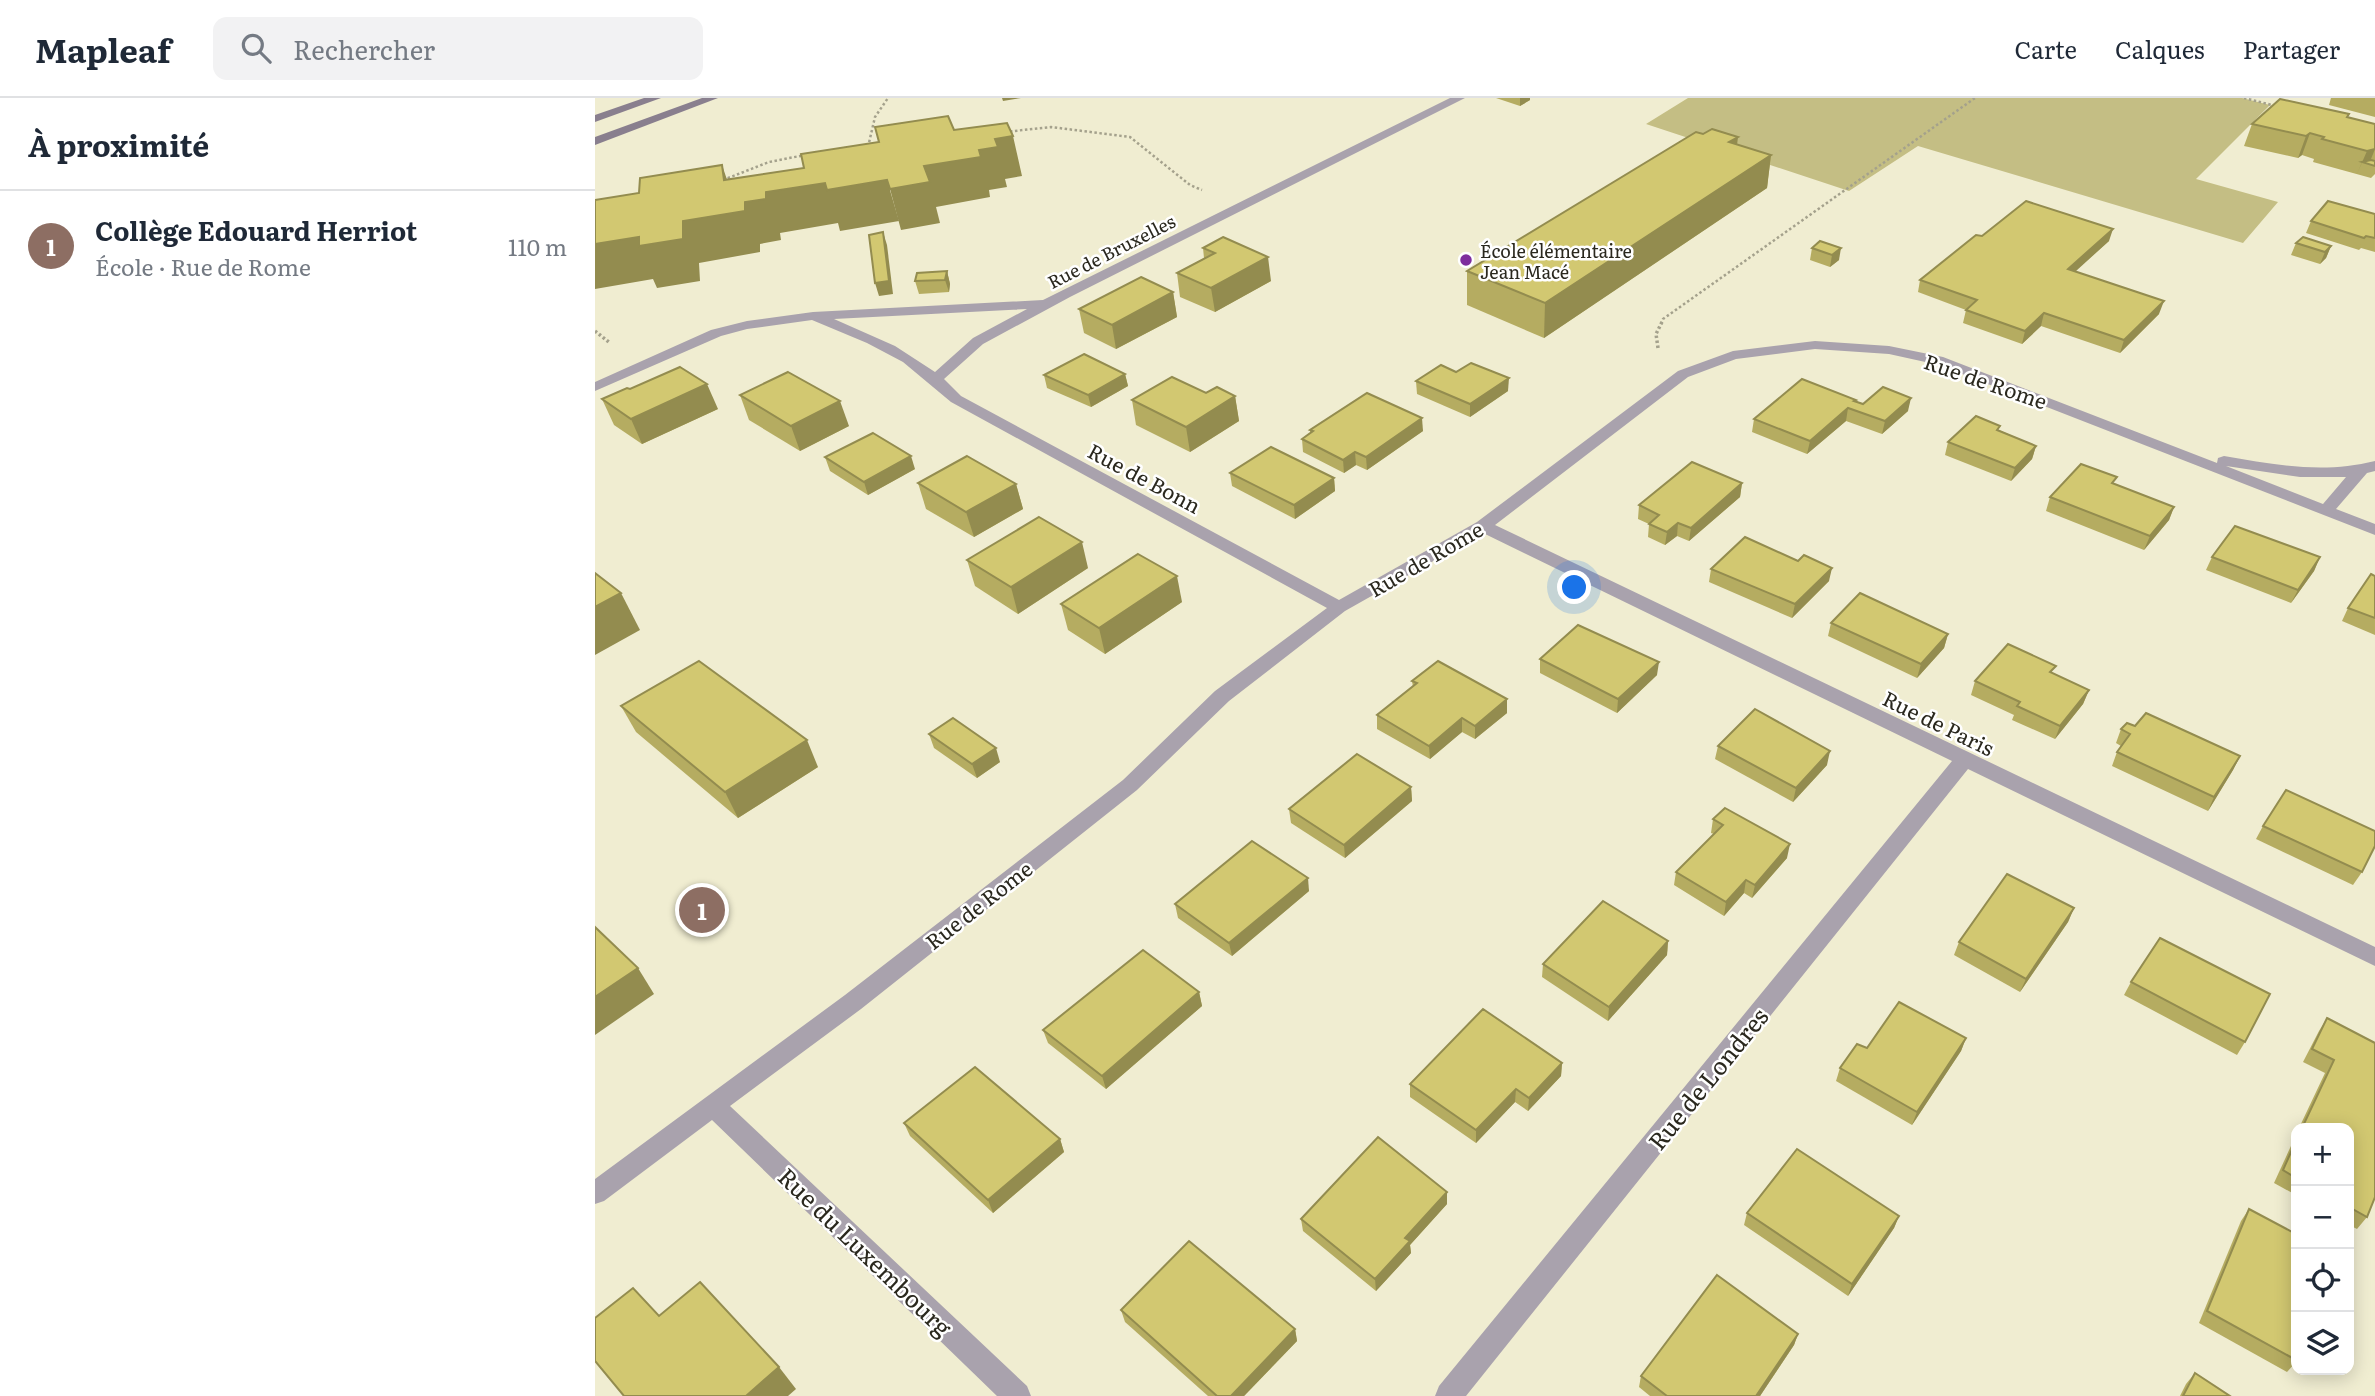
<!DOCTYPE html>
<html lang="fr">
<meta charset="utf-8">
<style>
:root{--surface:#fff;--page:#f2f2f3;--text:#1f2937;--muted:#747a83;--line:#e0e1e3;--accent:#db2777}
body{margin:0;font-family:Literata,serif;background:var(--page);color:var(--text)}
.controls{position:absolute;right:21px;bottom:21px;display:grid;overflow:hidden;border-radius:14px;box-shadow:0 4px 18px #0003}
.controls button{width:63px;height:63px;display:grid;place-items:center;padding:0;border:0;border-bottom:2px solid var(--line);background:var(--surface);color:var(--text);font:35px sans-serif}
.you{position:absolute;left:980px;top:490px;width:24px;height:24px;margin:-18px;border:5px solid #fff;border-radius:50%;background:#1a73e8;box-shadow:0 0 0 10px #1a73e833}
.badge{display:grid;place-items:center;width:46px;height:46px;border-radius:50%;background:var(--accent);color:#fff;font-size:23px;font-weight:700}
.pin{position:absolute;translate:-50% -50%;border:4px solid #fff;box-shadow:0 2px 7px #0006}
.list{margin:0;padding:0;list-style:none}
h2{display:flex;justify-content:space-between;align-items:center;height:91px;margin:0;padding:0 28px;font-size:30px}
h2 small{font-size:23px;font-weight:400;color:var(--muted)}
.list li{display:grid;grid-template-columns:46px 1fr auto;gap:21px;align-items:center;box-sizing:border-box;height:112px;padding:0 28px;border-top:2px solid var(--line)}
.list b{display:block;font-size:26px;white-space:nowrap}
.list p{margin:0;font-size:23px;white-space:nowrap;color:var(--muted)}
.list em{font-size:23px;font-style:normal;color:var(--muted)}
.icon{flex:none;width:38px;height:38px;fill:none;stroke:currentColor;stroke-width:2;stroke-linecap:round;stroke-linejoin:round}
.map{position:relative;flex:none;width:1780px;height:1298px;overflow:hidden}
header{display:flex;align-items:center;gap:42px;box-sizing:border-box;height:98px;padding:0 35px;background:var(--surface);border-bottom:2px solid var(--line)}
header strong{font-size:33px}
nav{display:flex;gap:38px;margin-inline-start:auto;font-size:24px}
.search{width:490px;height:63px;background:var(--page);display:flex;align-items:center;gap:18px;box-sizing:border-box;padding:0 24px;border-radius:14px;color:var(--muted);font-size:26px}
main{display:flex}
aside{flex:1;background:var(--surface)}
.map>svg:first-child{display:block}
.green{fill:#c4be84}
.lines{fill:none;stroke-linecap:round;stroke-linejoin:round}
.path-far1{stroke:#a4a18c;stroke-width:2.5;stroke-dasharray:2.5 2.5;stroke-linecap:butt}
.path{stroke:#a4a18c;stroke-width:3.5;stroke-dasharray:2.5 2.5;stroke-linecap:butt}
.minor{fill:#a9a2ad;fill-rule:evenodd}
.secondary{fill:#897f8e;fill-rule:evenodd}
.wall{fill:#b5ac61}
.shaded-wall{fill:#938c4f}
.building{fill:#d2c871;stroke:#938c4f;stroke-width:2}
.poi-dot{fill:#7e2d9d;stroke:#fff;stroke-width:2.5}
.labels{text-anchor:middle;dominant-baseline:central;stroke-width:5;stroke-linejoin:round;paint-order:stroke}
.far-poi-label{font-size:18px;fill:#2a281e;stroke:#fff;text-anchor:start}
.far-street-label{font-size:18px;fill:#2a281e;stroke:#fff}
.street-label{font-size:21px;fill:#2a281e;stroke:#fff}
.near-street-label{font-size:24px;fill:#2a281e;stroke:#fff}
</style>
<header>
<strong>Mapleaf</strong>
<div class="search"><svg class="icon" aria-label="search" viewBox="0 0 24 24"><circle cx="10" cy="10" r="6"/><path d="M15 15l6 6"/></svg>Rechercher</div>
<nav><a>Carte</a><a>Calques</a><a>Partager</a></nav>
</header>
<main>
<aside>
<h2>À proximité<small></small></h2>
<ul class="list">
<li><span class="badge" style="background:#8d6e63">1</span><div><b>Collège Edouard Herriot</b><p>École · Rue de Rome</p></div><em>110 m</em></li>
</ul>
</aside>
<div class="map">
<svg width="1780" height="1298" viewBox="0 0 1780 1298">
<rect width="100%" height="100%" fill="#f0edd1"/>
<!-- green -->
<polygon class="green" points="1093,0 1647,0 1675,7 1601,81 1683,104 1648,145 1323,48 1254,93 1051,26"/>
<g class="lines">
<!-- path-far1 -->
<g class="path-far1">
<polyline points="1649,0 1681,8"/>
<polyline points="410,34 456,29 535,39 595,87 607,92"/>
<polyline points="273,49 280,19 293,0"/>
<polyline points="128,82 174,64 210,57"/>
<polyline points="1066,226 1068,221 1380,0"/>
</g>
<!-- path -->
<g class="path">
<polyline points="0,233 15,245"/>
<polyline points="1063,250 1061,236 1067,224"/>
</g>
<!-- minor -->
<path class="minor" d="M 855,0 L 870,0 L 475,199 L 388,246 L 349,281 L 366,298 L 744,502 L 882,424 L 1083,273 L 1138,253 L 1220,243 L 1294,248 L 1348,259 L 1622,365 L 1623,360 L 1629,358 C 1680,367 1729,376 1780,363 L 1780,373 L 1772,375 L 1741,411 L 1780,426 L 1780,437 L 1344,267 L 1294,256 L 1220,251 L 1141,261 L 1093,279 L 900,427 L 1780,849 L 1780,868 L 1373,671 L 871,1298 L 840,1298 L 844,1288 L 1357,663 L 888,435 L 750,513 L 634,603 L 542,692 L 266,911 L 135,1008 L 432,1288 L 436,1298 L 402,1298 L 117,1022 L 9,1103 L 0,1106 L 0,1081 L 250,897 L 528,682 L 620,593 L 732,510 L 356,304 L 308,264 L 272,245 L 217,222 L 152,231 L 126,238 L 0,293 L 0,284 L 116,232 L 152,223 L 218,214 L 448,202 ZM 432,211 L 378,240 L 340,274 L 300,248 L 239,221 ZM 1631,368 L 1705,379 L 1751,379 L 1728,406 Z"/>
<!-- secondary -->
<g class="secondary">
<polygon points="49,0 66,0 0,24 0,17"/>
<polygon points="107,0 123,0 0,47 0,39"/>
</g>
</g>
<!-- wall -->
<g class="wall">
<polygon points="901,0 935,0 935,2 925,8"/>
<polygon points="1736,0 1780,0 1780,19 1734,7"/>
<polygon points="1753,19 1780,26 1780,76 1776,80 1718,64 1719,61 1707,57 1703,60 1649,48 1657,26"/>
<polygon points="1142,47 1176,57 1172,90 949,240 872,207 872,173"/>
<polygon points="1780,116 1780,154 1766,150 1764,152 1711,135 1716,123"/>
<polygon points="1387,138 1514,143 1480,173 1564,216 1525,255 1446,228 1427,246 1368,225 1371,212 1323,194 1325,182"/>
<polygon points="1225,143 1244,162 1235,169 1215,162 1217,150"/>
<polygon points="1701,145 1736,148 1731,160 1725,166 1696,157"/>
<polygon points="608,150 676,183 620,214 585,199 582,175 609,160"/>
<polygon points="352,173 355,186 354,194 324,196 320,183"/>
<polygon points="578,194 582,219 521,251 489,235 484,211"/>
<polygon points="861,274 913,293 875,319 822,296 821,283"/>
<polygon points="530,276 533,288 496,309 452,290 449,277"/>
<polygon points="35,291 123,311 47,346 19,327 7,301"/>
<polygon points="611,295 640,298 644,323 595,354 541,327 537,302"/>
<polygon points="145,297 254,328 205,353 154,322"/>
<polygon points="1261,304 1268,306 1313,313 1287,336 1251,323 1212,356 1157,334 1159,321"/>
<polygon points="715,332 828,333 772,372 761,367 749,375 708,354 707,341 715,335"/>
<polygon points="1404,332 1441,348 1437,361 1416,383 1350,357 1353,344"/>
<polygon points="230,359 320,371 273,397 235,373"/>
<polygon points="635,375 739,380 740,393 700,421 637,388"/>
<polygon points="323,385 421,386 428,411 379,439 331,411"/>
<polygon points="1147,385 1145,399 1094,443 1082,438 1070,447 1053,439 1054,426 1043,421 1044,407"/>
<polygon points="1520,386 1579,409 1574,422 1549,452 1451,413 1455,399"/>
<polygon points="1617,459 1725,459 1719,473 1696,505 1611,472"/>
<polygon points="372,462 493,470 423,516 380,488"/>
<polygon points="1116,471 1234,483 1197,520 1114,484"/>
<polygon points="1780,478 1780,537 1747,523 1753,510"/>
<polygon points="587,504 510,556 473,532 466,506"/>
<polygon points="1236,525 1353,536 1349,550 1322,580 1233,538"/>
<polygon points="945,561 1062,577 1022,615 945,575"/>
<polygon points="1458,576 1494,592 1488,606 1460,641 1417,622 1419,617 1376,597 1380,583"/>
<polygon points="817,583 912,601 912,615 880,641 867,634 835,661 782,631 782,617 818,589"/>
<polygon points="26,608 223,669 143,720 41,634"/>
<polygon points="1540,628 1645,658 1638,672 1613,713 1517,668 1522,654 1526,648 1521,645 1526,631"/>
<polygon points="334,636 405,664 382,680 339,650"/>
<polygon points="1123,648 1232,667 1198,704 1120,661"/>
<polygon points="816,689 817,703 750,760 696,725 694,711"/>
<polygon points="1118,721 1192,760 1157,800 1149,795 1129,818 1079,787 1081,774 1119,736 1116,735"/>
<polygon points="1668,728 1767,774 1758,787 1661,741"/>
<polygon points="714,793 637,858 583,820 580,806"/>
<polygon points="1479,810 1473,824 1425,894 1359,857 1364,844"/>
<polygon points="1073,843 1072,857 1013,923 947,879 948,866"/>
<polygon points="1536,884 1650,944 1642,957 1529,897"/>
<polygon points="604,894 607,908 511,991 453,945 448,932"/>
<polygon points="1732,920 1772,1119 1762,1131 1754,1127 1754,1030 1704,1030 1730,975 1708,964 1724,933"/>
<polygon points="1371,940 1366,953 1317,1027 1241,983 1245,970 1272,950"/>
<polygon points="967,965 966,978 933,1013 920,1004 881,1045 815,999 815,986"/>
<polygon points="309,1025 465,1041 469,1054 398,1115 315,1038"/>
<polygon points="1701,1037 1701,1097 1679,1085"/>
<polygon points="852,1106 815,1147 816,1155 781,1193 708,1133 706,1121"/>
<polygon points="1654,1111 1701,1136 1701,1264 1692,1274 1604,1225 1646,1123"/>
<polygon points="1152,1115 1304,1118 1299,1130 1253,1198 1149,1127"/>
<polygon points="526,1212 700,1231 702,1243 649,1298 613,1298 530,1224"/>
<polygon points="1203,1236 1199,1247 1165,1298 1055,1298 1044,1289 1046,1278"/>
<polygon points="1600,1275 1635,1298 1585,1298 1591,1286"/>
</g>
<!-- shaded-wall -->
<g class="shaded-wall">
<polygon points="407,0 426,0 408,3"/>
<polygon points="925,0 935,0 935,2 925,8"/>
<polygon points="1715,35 1707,57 1703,60 1711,38"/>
<polygon points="418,38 427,78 410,81 412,89 394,92 395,99 341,109 345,125 306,132 295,91 329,68 384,52 400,41"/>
<polygon points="1143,39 1139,71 1134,44"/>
<polygon points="1780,51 1774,66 1767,64 1762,76 1772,53"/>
<polygon points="1176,57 1172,90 949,240 950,205"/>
<polygon points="127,67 141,108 150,104 171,94 230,85 292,82 304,123 245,133 243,125 185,135 186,142 165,146 165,154 104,165 105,183 62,190 58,181 0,191 0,146 129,82"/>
<polygon points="1518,131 1514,143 1470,183 1473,171"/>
<polygon points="288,134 292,147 298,196 284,198 280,185"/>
<polygon points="1736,148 1731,160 1725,166 1730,154"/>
<polygon points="1246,150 1244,162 1235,169 1237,157"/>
<polygon points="673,159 676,183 620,214 616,190"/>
<polygon points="352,173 355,186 354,194 350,182"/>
<polygon points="578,194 582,219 521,251 517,227"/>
<polygon points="1569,203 1564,216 1525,255 1529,242"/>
<polygon points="1449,215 1446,228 1427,246 1430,233"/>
<polygon points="530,276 533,288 496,309 493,297"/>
<polygon points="914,280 913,293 875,319 875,306"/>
<polygon points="112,286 123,311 47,346 36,321"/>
<polygon points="640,298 644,323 595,354 591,329"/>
<polygon points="1316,300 1313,313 1287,336 1290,323"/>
<polygon points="245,303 254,328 205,353 196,328"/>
<polygon points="1253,310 1251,323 1212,356 1215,343"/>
<polygon points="827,320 828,333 772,372 771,359"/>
<polygon points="1441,348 1437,361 1416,383 1420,370"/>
<polygon points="760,354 761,367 749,375 748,362"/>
<polygon points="316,358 320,371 273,397 269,384"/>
<polygon points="739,380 740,393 700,421 699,407"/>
<polygon points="1147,385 1145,399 1094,443 1096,430"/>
<polygon points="421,386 428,411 379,439 371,414"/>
<polygon points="1579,409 1574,422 1549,452 1555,438"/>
<polygon points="1083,425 1082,438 1070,447 1072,434"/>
<polygon points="487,444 493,470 423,516 416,489"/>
<polygon points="1725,459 1719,473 1696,505 1703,492"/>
<polygon points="1237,470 1234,483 1197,520 1200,506"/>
<polygon points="582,478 587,504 510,556 504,530"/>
<polygon points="26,495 45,532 0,557 0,509"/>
<polygon points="1353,536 1349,550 1322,580 1326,566"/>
<polygon points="1064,564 1062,577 1022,615 1023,601"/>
<polygon points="1494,592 1488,606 1460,641 1465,628"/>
<polygon points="912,601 912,615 880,641 880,628"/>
<polygon points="867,620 867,634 835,661 834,648"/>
<polygon points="212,642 223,669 143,720 130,694"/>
<polygon points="401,650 405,664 382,680 377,666"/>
<polygon points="1235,653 1232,667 1198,704 1201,690"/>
<polygon points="1645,658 1638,672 1613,713 1619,699"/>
<polygon points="816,689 817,703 750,760 749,747"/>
<polygon points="1195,746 1192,760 1157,800 1160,787"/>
<polygon points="713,780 714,793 637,858 634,845"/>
<polygon points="1151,782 1149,795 1129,818 1131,804"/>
<polygon points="1479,810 1473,824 1425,894 1431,881"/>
<polygon points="1073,843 1072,857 1013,923 1014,909"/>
<polygon points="43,870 59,896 0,937 0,899"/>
<polygon points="604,894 607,908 511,991 507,978"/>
<polygon points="1371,940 1366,953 1317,1027 1322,1014"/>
<polygon points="967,965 966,978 933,1013 934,1000"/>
<polygon points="921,991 920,1004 881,1045 881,1032"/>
<polygon points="465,1041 469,1054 398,1115 393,1102"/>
<polygon points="852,1094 852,1106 815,1147 816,1155 781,1193 780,1181 810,1140"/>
<polygon points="1304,1118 1299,1130 1253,1198 1257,1186"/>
<polygon points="700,1231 702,1243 649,1298 636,1298"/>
<polygon points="1203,1236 1199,1247 1165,1298 1161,1298"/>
<polygon points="184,1269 201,1291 193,1298 151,1298"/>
</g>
<!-- building -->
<g class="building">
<polygon points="1685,1 1754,16 1752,19 1780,26 1780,51 1772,53 1727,41 1729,39 1715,35 1711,38 1657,26"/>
<polygon points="353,18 359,32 412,25 418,38 400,41 403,49 384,52 386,59 329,68 335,84 295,91 292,82 232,92 230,85 171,94 171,101 150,104 150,113 88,123 88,141 44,148 44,139 0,146 0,102 44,95 45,80 127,67 129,82 209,70 206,56 284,44 280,29"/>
<polygon points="1117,31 1143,39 1134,44 1176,57 950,205 872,173 1101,34 1108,36"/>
<polygon points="1776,62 1780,63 1780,68 1767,64"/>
<polygon points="1431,103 1518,131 1473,171 1569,203 1529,242 1449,215 1430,233 1371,212 1382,202 1325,182 1381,137 1387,138"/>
<polygon points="1733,103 1780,116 1780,140 1771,138 1769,140 1716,123"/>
<polygon points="288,134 294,183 280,185 274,137"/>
<polygon points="628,139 673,159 616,190 582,175 620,155 608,150"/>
<polygon points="1708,139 1736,148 1730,154 1701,145"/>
<polygon points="1225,143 1246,150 1237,157 1217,150"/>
<polygon points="352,173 350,182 320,183 322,175"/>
<polygon points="546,179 578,194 517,227 484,211"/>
<polygon points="489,256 530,276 493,297 449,277"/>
<polygon points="876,265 914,280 875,306 821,283 846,267 861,274"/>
<polygon points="85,269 112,286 36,321 7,301 32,290 35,291"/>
<polygon points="193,274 245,303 196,328 145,297"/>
<polygon points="577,279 611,295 622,289 640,298 591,329 537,302"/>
<polygon points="1207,281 1261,302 1259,303 1268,306 1288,289 1316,300 1290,323 1253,310 1215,343 1159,321"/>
<polygon points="772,295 827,320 771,359 760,354 748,362 707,341 718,333 715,332"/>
<polygon points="1381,318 1405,328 1402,332 1441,348 1420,370 1353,344"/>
<polygon points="278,335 316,358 269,384 230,359"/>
<polygon points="676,349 739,380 699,407 635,375"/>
<polygon points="372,358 421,386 371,414 323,385"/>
<polygon points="1097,364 1147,385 1096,430 1083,425 1072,434 1054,426 1064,417 1044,407"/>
<polygon points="1486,366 1522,379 1517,385 1579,409 1555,438 1455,399"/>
<polygon points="444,419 487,444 416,489 372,462"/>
<polygon points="1640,428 1725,459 1703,492 1617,459"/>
<polygon points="1150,439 1203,463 1209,457 1237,470 1200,506 1116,471"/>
<polygon points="543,456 582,478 504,530 466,506"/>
<polygon points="0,475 26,495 0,509"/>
<polygon points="1776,476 1780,478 1780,520 1753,510"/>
<polygon points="1265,495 1353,536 1326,566 1236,525"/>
<polygon points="983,527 1064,564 1023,601 945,561"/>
<polygon points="1413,546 1461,568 1455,574 1494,592 1465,628 1422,608 1425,604 1380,583"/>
<polygon points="104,563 212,642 130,694 26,608"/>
<polygon points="843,563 912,601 880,628 867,620 834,648 782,617 822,585 817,583"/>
<polygon points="1160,611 1235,653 1201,690 1123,648"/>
<polygon points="1551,615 1645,658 1619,699 1522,654 1535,636 1526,631 1532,625 1540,628"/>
<polygon points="358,620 401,650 377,666 334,636"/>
<polygon points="762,656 816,689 749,747 694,711"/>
<polygon points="1691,692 1780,733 1780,748 1767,774 1668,728"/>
<polygon points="1130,710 1195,746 1160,787 1151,782 1131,804 1081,774 1128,727 1118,721"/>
<polygon points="657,743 713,780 634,845 580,806"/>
<polygon points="1412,776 1479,810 1431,881 1364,844"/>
<polygon points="1008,803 1073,843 1014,909 948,866"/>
<polygon points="0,829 43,870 0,899"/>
<polygon points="1565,840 1675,896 1650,944 1536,884"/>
<polygon points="548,852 604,894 507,978 448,932"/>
<polygon points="1304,904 1371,940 1322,1014 1245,970 1262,946 1272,950"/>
<polygon points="888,911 967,965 934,1000 921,991 881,1032 815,986"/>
<polygon points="1732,920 1780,945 1780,1099 1772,1119 1754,1109 1754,1030 1707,1030 1739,962 1717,951"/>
<polygon points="380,969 465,1041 393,1102 309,1025"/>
<polygon points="783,1039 852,1094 810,1140 815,1143 780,1181 706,1121"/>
<polygon points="1701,1043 1701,1080 1688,1072"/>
<polygon points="1202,1051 1304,1118 1257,1186 1152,1115"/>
<polygon points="1654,1111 1701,1136 1701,1262 1612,1213"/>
<polygon points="594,1143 700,1231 636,1298 622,1298 526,1212"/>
<polygon points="1122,1177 1203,1236 1161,1298 1072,1298 1046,1278"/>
<polygon points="105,1184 184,1269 151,1298 29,1298 0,1263 0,1220 38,1190 64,1218"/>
<polygon points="1600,1275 1635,1298 1588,1298"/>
</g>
<!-- markers -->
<circle class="poi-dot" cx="871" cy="162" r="7"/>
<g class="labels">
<!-- far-poi labels -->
<g class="far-poi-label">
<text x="885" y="152">École élémentaire<tspan x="885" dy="21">Jean Macé</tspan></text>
</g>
<!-- far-street labels -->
<g class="far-street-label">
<text transform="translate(516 153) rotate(-27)">Rue de Bruxelles</text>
</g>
<!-- street labels -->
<g class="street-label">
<text transform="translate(1391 282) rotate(19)">Rue de Rome</text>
<text transform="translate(550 379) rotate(28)">Rue de Bonn</text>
<text transform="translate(830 460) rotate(-30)">Rue de Rome</text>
<text transform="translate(1344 624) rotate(26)">Rue de Paris</text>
<text transform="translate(383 806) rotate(-38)">Rue de Rome</text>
</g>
<!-- near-street labels -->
<g class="near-street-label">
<text transform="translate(1112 980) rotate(-51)">Rue de Londres</text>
<text transform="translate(271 1153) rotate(44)">Rue du Luxembourg</text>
</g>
</g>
</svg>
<div class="controls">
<button>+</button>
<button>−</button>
<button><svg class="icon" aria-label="locate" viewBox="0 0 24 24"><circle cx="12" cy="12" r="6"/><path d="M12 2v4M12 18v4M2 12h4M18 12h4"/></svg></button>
<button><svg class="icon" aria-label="layers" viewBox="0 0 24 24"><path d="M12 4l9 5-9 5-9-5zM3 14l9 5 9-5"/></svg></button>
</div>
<div class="you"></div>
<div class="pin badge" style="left:107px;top:812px;background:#8d6e63">1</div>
</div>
</main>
